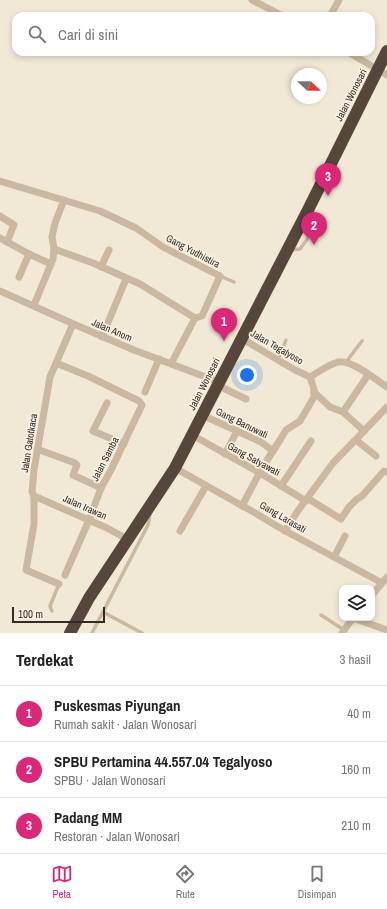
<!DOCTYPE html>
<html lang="id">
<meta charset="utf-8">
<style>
:root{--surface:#fff;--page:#f2f2f2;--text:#222;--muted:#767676;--line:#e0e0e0;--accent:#db2777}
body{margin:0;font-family:"Archivo Narrow",sans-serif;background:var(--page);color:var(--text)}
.controls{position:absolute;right:12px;bottom:12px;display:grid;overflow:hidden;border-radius:8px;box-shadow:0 2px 6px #0003}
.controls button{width:36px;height:36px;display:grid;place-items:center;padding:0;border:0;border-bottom:1px solid var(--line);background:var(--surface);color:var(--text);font:20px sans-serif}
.compass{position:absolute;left:291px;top:68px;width:36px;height:36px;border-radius:50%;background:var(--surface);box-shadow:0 2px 6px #0003;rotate:112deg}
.scale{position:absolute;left:12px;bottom:10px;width:93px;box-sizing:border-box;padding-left:4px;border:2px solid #342b25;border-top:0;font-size:11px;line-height:14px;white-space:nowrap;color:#342b25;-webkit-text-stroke:3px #faf1e2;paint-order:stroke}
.you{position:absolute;left:247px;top:375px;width:14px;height:14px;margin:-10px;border:3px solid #fff;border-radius:50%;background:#1a73e8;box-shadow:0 0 0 6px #1a73e833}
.badge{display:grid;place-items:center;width:26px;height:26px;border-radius:50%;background:var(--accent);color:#fff;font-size:13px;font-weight:700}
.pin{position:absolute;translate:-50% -33px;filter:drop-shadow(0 1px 2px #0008)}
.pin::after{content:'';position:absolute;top:21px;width:14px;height:12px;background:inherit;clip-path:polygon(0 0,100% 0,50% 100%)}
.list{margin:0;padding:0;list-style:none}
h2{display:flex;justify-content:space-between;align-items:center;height:52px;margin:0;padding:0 16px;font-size:17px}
h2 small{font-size:13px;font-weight:400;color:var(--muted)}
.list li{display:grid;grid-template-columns:26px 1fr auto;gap:12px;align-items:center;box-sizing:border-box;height:56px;padding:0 16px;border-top:1px solid var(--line)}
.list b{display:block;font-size:15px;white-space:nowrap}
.list p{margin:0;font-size:13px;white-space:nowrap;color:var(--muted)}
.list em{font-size:13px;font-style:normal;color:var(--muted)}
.icon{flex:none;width:22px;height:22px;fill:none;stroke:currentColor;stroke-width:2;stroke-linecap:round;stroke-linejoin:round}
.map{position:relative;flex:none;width:387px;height:633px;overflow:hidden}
.search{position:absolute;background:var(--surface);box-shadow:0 2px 6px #0003;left:12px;right:12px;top:12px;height:44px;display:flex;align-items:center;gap:10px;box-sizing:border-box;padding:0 14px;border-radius:12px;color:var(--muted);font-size:15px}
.sheet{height:220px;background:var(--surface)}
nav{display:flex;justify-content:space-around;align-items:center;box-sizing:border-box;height:56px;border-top:1px solid var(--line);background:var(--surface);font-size:11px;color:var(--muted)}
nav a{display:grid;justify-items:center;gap:2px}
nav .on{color:var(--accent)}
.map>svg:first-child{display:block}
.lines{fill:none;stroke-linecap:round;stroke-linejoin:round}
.lane{stroke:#cab8a1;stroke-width:3.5}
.street{stroke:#cab8a1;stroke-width:7}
.highway{stroke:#56463b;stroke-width:12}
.labels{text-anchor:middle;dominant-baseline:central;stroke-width:3.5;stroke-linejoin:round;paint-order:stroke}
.street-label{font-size:10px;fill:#342b25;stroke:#faf1e2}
</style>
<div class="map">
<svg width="387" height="633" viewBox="0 0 387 633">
<rect width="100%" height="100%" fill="#f2e8d6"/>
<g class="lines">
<!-- lane -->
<g class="lane">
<polyline points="291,250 300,249 308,238 308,228 303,224"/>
<polyline points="220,276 234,282"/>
<polyline points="278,360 286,340"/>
<polyline points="346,362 362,341"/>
<polyline points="52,611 50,606 59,584"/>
<polyline points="103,612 142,633"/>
<polyline points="321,615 344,630"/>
<polyline points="92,633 148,525 150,514"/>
</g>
<!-- street -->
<g class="street">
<polyline points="252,0 283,16"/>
<polyline points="330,16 339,0"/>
<polyline points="348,52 387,75"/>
<polyline points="0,181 100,211 136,228 163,247 220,276 202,316 195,318 171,364"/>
<polyline points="0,216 14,225 7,242"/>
<polyline points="0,238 29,254 51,264"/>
<polyline points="54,249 93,263 140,284 195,318"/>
<polyline points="101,267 109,250"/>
<polyline points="19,277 29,254"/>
<polyline points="0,291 78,326 134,350 219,382"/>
<polyline points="34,305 53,259 54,249 52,237 55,223 64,200"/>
<polyline points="102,337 126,279"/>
<path d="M 241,338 L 295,370 L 310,377 C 318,372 328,365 338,362 C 351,359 376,380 387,387"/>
<polyline points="56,363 88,376 139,401 142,405 111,470 101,488 89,520 65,575"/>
<polyline points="217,385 246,399"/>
<polyline points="145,392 159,359"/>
<polyline points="314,392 330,407 343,412 364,431 387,407"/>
<polyline points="107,403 93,431 124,444"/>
<polyline points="343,412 368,375"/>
<polyline points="202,415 261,442 273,451"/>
<polyline points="192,435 260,473 306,501"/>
<polyline points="356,440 376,456"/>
<polyline points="37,449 75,463 77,465 73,475 101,488"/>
<polyline points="225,454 237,431"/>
<polyline points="175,468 257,514 280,528 382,583"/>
<polyline points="281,486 311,441"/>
<polyline points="34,496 107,528 127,539"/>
<polyline points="307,498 341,519 349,507 357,499 362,496 384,471 387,472"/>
<polyline points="242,506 262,468 280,440 286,430 300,421 314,397 314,389 310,377"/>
<polyline points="180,531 206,486"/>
<polyline points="285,531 297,512 333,463 364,431"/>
<polyline points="334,557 345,536"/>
<polyline points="59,584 26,570 34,524 34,496 32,492 34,470 50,377 73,324"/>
<polyline points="372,595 387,577"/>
<polyline points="353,618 387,630"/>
<polyline points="342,633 353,618"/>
</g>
<!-- highway -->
<polyline class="highway" points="70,633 89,598 175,468 309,208 387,51"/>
</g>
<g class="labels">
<!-- street labels -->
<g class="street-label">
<text transform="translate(351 95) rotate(-63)">Jalan Wonosari</text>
<text transform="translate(193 251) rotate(28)">Gang Yudhistira</text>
<text transform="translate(112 330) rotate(23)">Jalan Anom</text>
<text transform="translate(277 347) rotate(30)">Jalan Tegalyoso</text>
<text transform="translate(204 384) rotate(-63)">Jalan Wonosari</text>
<text transform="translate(242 423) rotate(26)">Gang Banuwati</text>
<text transform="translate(29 443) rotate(-81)">Jalan Gatotkaca</text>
<text transform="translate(105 459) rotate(-63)">Jalan Samba</text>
<text transform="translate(254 459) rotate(29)">Gang Satyawati</text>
<text transform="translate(85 507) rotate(24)">Jalan Irawan</text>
<text transform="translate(283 517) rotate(30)">Gang Larasati</text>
</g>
</g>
</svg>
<div class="controls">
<button><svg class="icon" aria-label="layers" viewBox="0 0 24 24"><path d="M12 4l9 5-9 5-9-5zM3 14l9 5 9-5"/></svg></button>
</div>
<svg class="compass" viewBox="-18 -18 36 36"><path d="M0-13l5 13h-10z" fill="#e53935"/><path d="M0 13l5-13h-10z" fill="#767676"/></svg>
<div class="scale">100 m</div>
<div class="you"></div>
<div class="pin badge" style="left:224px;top:341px">1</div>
<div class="pin badge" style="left:314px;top:245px">2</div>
<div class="pin badge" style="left:328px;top:196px">3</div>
<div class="search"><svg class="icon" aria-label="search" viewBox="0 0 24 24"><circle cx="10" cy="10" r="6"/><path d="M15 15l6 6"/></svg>Cari di sini</div>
</div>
<section class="sheet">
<h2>Terdekat<small>3 hasil</small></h2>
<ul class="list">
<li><span class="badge">1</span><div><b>Puskesmas Piyungan</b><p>Rumah sakit · Jalan Wonosari</p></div><em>40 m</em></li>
<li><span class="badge">2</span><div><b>SPBU Pertamina 44.557.04 Tegalyoso</b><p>SPBU · Jalan Wonosari</p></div><em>160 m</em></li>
<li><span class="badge">3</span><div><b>Padang MM</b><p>Restoran · Jalan Wonosari</p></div><em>210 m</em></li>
</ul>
</section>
<nav>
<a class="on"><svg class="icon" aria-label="map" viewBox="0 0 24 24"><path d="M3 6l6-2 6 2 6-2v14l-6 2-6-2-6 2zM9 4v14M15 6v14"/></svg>Peta</a>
<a><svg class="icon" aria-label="directions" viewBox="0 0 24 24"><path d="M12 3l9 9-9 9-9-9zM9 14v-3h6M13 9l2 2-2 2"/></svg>Rute</a>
<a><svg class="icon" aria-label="saved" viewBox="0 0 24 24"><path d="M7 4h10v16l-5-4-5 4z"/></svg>Disimpan</a>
</nav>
